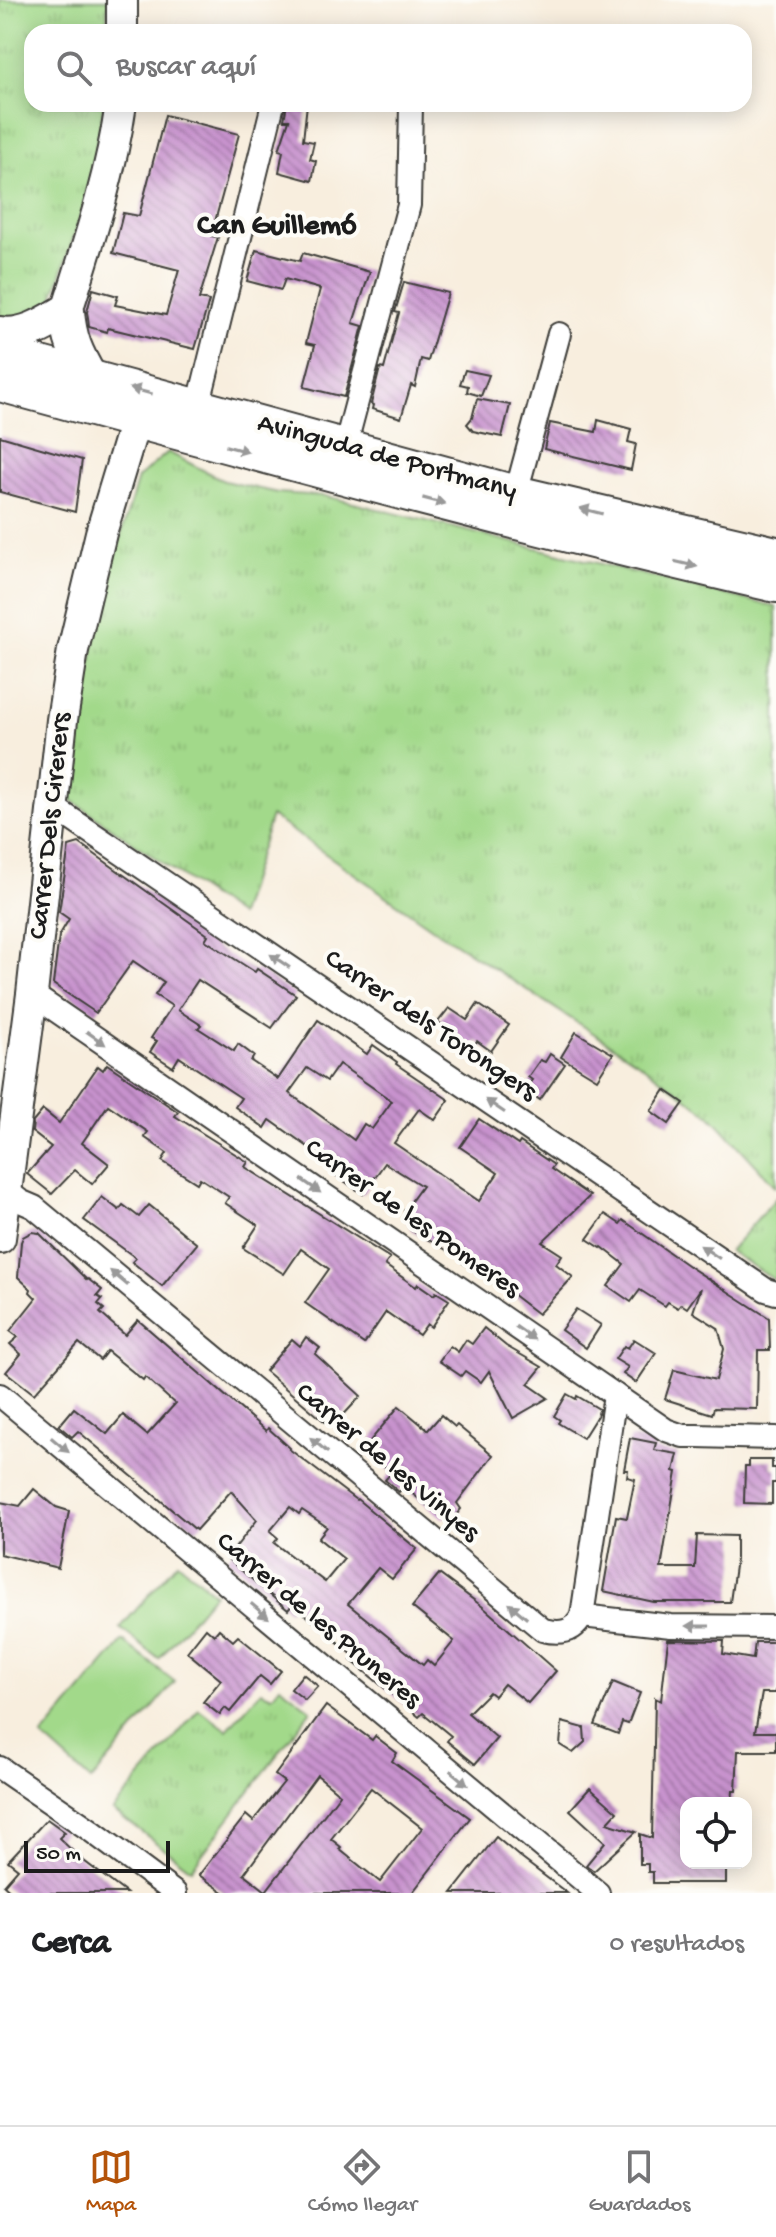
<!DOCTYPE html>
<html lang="es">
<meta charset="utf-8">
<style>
:root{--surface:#fff;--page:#f6f6f6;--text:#202124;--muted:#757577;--line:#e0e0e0;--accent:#b45309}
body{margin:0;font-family:"Gochi Hand",sans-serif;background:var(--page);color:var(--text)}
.controls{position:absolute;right:24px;bottom:24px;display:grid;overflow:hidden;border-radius:16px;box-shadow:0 4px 20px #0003}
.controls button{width:72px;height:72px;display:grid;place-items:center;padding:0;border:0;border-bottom:2px solid var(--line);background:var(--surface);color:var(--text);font:40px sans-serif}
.scale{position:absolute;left:24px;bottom:20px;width:146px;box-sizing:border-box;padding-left:8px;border:4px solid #1c1c1c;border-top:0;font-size:22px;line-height:28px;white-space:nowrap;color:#1c1c1c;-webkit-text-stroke:6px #fdfcf7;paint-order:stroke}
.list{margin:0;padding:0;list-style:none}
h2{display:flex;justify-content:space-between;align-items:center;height:104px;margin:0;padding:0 32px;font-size:34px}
h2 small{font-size:26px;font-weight:400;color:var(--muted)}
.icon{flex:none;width:44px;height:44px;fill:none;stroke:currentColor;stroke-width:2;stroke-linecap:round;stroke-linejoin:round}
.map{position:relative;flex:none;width:776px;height:1893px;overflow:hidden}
.search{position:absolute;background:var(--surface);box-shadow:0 4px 20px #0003;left:24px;right:24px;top:24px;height:88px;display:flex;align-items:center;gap:20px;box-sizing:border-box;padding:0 28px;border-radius:24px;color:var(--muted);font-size:30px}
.sheet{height:232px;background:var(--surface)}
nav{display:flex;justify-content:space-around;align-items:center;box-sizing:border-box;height:112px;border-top:2px solid var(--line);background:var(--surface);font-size:22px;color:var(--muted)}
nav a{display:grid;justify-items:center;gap:4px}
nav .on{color:var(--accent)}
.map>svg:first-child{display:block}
.grass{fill:url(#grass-tufts);stroke:#5f7a53;stroke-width:2}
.park{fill:#a2d98a;stroke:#5f7a53;stroke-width:2}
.building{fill:url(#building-back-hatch);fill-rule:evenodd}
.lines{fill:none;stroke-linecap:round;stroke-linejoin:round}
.street-casing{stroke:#3d3c39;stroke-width:26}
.secondary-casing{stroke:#3d3c39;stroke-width:34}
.primary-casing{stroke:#3d3c39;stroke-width:38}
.street{stroke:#fff;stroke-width:22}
.secondary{stroke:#fff;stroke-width:30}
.primary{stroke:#fff;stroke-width:34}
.oneway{fill:#999}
.labels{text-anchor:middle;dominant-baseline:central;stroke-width:8;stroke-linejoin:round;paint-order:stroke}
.street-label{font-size:28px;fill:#1c1c1c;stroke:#fdfcf7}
.neighbourhood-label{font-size:30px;font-weight:bold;fill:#1c1c1c;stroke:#fdfcf7}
</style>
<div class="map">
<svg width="776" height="1893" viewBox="0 0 776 1893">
<defs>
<pattern id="grass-tufts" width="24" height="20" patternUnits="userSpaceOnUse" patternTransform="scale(2)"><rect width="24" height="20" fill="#a2d98a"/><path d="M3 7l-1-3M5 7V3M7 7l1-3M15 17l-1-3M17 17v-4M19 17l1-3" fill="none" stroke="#8bba76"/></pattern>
<pattern id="building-back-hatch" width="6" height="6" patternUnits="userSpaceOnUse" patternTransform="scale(2)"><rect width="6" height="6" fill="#c792cd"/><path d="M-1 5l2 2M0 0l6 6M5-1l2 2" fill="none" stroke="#a176a6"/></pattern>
</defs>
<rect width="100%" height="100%" fill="#fdfcf7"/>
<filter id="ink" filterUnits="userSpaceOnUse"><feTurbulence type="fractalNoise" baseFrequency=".0125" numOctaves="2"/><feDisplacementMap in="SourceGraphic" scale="16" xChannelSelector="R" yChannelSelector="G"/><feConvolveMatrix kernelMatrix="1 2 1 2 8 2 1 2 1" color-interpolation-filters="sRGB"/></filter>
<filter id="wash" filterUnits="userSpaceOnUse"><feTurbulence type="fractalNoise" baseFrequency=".006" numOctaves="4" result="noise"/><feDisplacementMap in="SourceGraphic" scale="32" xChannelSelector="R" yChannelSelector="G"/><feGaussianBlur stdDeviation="1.8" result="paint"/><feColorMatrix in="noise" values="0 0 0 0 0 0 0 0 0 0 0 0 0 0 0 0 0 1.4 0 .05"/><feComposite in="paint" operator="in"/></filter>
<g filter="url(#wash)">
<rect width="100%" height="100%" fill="#f8eede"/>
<!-- grass -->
<g class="grass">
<polygon points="0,0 108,0 106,32 32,32 32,104 104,105 85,203 52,301 23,315 0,318"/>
<polygon points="168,452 224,481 278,493 325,496 776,607 776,1187 711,1116 639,1063 441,934 271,816 239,916 70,799 100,605 138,478"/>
<polygon points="776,1198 776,1281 729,1251"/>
<polygon points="280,1686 311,1710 191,1869 113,1810 199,1709 227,1730 261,1691 272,1696"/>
</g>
<!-- park -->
<g class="park">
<polygon points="178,1562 214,1593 159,1659 120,1628"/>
<polygon points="123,1641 175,1682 91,1781 42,1737"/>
</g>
<g id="blocks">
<!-- building -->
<g class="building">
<polygon points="287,104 307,104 303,140 314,142 310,159 316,161 312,181 279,172 283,151 279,150 289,120 284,120"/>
<polygon points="165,115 239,134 211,236 218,237 199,299 209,301 195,349 108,328 107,332 89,327 88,318 87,312 93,289 118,296 115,305 166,315 179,270 113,253 123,213 139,216"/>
<polygon points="256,250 300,261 303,253 370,272 353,323 363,326 344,397 304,387 315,345 306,343 320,289 285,279 281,290 247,281"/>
<polygon points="404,282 448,293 428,361 421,359 415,387 411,385 401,418 372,409 373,405 371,404 380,368 384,369 399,313 395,312"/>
<polygon points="465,370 489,375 481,396 467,392 468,386 460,384"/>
<polygon points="477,399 510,405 502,437 473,431 467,424 472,418"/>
<polygon points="598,420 631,429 628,442 636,444 631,470 544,449 550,423 596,432"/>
<polygon points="0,436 82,460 75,512 0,492"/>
<path d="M 79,843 L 208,935 L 205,940 L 255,972 L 257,969 L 296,995 L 272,1028 L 198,980 L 178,1010 L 201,1025 L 198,1028 L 234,1051 L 238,1044 L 254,1056 L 251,1061 L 278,1079 L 318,1020 L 367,1054 L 373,1045 L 397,1062 L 396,1064 L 449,1100 L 435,1120 L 419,1109 L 394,1143 L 479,1201 L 498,1173 L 460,1147 L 479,1119 L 518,1145 L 520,1142 L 554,1165 L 551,1169 L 590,1196 L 542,1242 L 562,1255 L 556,1264 L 573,1277 L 538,1314 L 495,1281 L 492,1283 L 463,1263 L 466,1261 L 411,1230 L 404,1211 L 422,1186 L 385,1163 L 363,1194 L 331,1172 L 335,1166 L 270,1120 L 265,1128 L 235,1107 L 241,1098 L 179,1057 L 173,1067 L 150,1052 L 157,1041 L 151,1038 L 172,1006 L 155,995 L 164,982 L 133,961 L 96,1013 L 53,984 L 59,936 L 69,919 L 59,912 L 69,846 ZM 339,1064 L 392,1101 L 372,1129 L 364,1124 L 354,1140 L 289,1093 L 307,1068 L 327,1081 Z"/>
<polygon points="478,1004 509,1025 491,1051 477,1041 473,1046 438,1022 449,1008 467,1020"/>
<polygon points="576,1032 613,1054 597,1079 561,1057"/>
<polygon points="550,1054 565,1064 540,1100 525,1089 532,1080 528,1077 540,1060 545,1062"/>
<polygon points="107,1064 178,1112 175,1116 248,1162 245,1167 390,1258 385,1265 416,1287 418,1284 434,1295 436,1292 449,1300 431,1327 427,1324 419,1335 386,1312 364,1344 305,1303 329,1269 301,1249 284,1274 243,1248 258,1225 225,1203 229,1197 200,1178 197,1183 162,1161 167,1153 144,1137 148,1132 108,1105 82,1143 109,1164 92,1184 75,1170 52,1194 27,1174 51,1147 32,1132 33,1122 43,1110 59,1123 98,1066 103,1070"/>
<polygon points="665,1090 684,1103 669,1124 651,1111"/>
<polygon points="102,1197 119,1210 123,1205 139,1217 149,1205 197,1244 162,1286 132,1262 136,1258 84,1220"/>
<polygon points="605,1214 620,1224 623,1220 690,1267 769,1318 770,1350 758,1350 757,1409 714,1408 712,1414 665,1399 674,1370 716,1380 724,1349 718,1328 693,1312 701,1288 687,1308 681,1304 678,1308 668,1302 665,1306 640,1290 631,1302 608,1286 624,1264 602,1247 601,1248 587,1239"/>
<path d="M 32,1232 L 39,1233 L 87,1280 L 88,1279 L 102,1290 L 97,1296 L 102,1299 L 98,1304 L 104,1309 L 100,1313 L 125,1335 L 138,1320 L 266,1431 L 268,1428 L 290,1448 L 289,1449 L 356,1500 L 357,1499 L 417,1549 L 392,1579 L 378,1568 L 348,1604 L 423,1665 L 427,1660 L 434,1666 L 454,1641 L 412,1607 L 439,1574 L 483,1607 L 556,1671 L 528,1703 L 504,1684 L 494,1696 L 489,1692 L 468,1713 L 497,1738 L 475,1764 L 447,1741 L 451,1736 L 423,1713 L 419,1717 L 351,1660 L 354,1656 L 293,1604 L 288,1610 L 227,1558 L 257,1520 L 231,1491 L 196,1530 L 78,1431 L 72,1437 L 59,1426 L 74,1408 L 107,1434 L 123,1415 L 147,1435 L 175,1404 L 145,1377 L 143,1380 L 107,1351 L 100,1360 L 79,1343 L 34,1394 L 6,1372 L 21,1354 L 10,1344 L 18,1337 L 10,1331 L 36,1298 L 30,1292 L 31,1289 L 18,1277 L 21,1242 L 23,1237 ZM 290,1507 L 299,1514 L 302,1510 L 327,1527 L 318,1538 L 344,1559 L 325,1582 L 274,1543 L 278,1538 L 270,1531 Z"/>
<polygon points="576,1309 601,1325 586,1348 561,1330"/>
<polygon points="484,1328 506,1346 542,1367 528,1384 548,1398 513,1418 489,1371 481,1382 465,1371 461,1376 439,1361 450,1346 458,1352 466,1340 472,1344"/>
<polygon points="306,1337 320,1348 315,1354 361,1396 337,1422 331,1416 325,1422 265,1371 292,1339 300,1346"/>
<polygon points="634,1339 656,1353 636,1383 623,1374 628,1367 615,1359 624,1346 628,1348"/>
<polygon points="567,1394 576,1399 577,1396 599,1409 598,1414 583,1438 558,1423 560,1420 554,1416"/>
<polygon points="399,1406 428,1430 441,1415 455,1427 457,1425 493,1455 457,1503 461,1509 452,1520 447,1515 443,1518 404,1487 399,1492 385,1480 392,1472 367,1452 374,1444 370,1441"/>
<polygon points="630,1438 656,1443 654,1450 678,1454 674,1471 677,1472 661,1568 695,1568 697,1535 736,1536 736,1559 730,1602 654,1602 603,1591 616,1516 627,1518 635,1479 627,1477 628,1470 624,1470"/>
<polygon points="749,1460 772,1460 772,1468 776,1468 776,1483 772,1483 772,1504 744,1503 745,1466 749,1466"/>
<polygon points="34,1489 56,1507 69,1511 58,1568 0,1554 0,1502 20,1506"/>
<polygon points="206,1628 214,1635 219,1629 233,1641 238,1636 281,1671 270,1684 260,1676 230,1712 225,1708 220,1715 203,1702 221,1680 187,1652"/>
<polygon points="668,1640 724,1641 723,1654 753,1659 755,1642 776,1642 776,1693 762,1693 755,1732 776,1732 776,1751 738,1751 736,1791 733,1791 732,1803 686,1803 686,1863 726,1863 726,1883 653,1883 653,1872 648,1872 648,1864 640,1864 640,1834 652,1838 655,1698 661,1701"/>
<polygon points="303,1674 318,1686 305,1700 291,1689"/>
<polygon points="613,1682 640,1693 628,1724 622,1722 618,1734 595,1725"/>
<path d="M 326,1706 L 372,1740 L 375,1736 L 397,1753 L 392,1761 L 470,1818 L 412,1893 L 225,1893 L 199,1875 L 246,1815 L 253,1821 L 284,1782 L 275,1775 ZM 317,1775 L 340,1794 L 266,1891 L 244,1874 ZM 371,1788 L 422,1828 L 380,1882 L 339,1849 L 341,1847 L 331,1839 Z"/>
<polygon points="562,1722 584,1728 585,1742 573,1753 560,1745"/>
<polygon points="590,1788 617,1812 607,1823 636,1832 594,1871 586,1865 605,1842 570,1810"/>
<polygon points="47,1819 65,1832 59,1838 80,1858 126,1893 13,1893 4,1885 18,1869 8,1861"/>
<polygon points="496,1837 521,1858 567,1893 452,1893"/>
</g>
</g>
</g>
<g filter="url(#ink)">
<use href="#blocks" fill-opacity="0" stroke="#3d3c39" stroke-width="2"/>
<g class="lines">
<!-- street casing -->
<g class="street-casing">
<g id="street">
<polyline points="198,407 273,104"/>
<polyline points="345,447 409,205 411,104"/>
<polyline points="516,493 559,334"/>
<polyline points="52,806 766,1290 776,1293"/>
<polyline points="32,994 666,1430 683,1436 696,1436 776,1438"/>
<path d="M 6,1190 L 20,1201 L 34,1207 L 543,1630 C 560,1634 574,1633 582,1616 L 615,1395"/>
<polyline points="0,1395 598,1893"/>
<polyline points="582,1616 671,1626 776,1627"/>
<polyline points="0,1768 89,1829 175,1893"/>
</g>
</g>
<!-- secondary casing -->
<g class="secondary-casing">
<g id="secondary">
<polyline points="122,32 122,0"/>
<path d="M 67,311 C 88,244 111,175 121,104"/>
<polyline points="0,1238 32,994 62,720 73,650 101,533 135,421"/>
</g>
</g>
<!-- primary casing -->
<g class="primary-casing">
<g id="primary">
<path d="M 0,334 C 24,338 47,323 67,311 C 69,339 76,354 90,378"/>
<polyline points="0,353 516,493 776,554"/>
<path d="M 0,384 C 258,454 515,525 776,585"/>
</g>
</g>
<!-- street -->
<use href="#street" class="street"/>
<!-- secondary -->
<use href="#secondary" class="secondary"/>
<!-- primary -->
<use href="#primary" class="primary"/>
</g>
<!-- one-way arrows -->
<defs><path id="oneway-solid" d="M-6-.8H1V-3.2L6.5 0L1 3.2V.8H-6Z" transform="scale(2)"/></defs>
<g class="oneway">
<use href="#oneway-solid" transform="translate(141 391) rotate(-165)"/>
<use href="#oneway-solid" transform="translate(237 449) rotate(15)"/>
<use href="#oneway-solid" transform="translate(434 501) rotate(15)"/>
<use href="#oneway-solid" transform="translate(591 511) rotate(-166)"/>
<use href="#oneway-solid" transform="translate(686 564) rotate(13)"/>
<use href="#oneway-solid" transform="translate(280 961) rotate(-146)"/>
<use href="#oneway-solid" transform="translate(96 1038) rotate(35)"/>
<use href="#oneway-solid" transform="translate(495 1106) rotate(-146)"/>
<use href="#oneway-solid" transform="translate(311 1186) rotate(35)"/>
<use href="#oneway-solid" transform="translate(710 1252) rotate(-146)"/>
<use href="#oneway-solid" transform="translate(119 1278) rotate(-140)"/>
<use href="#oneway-solid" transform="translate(525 1333) rotate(35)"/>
<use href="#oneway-solid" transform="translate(60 1445) rotate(40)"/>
<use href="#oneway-solid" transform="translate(319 1445) rotate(-140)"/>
<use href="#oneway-solid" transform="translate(260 1611) rotate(40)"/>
<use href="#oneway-solid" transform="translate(518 1611) rotate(-140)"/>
<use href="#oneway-solid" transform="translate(698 1626) rotate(-180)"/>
<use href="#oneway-solid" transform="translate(459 1778) rotate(40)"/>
</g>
</g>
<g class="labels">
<!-- street labels -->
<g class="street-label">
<text transform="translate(387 458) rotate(15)">Avinguda de Portmany</text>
<text transform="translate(51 826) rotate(-84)">Carrer Dels Cirerers</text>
<text transform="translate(430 1026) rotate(34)">Carrer dels Torongers</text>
<text transform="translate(412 1219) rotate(35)">Carrer de les Pomeres</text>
<text transform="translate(387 1463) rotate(40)">Carrer de les Vinyes</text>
<text transform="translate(318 1621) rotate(40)">Carrer de les Pruneres</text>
</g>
<!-- neighbourhood labels -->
<g class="neighbourhood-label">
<text x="277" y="227">Can Guillemó</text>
</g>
</g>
</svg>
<div class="controls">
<button><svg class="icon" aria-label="locate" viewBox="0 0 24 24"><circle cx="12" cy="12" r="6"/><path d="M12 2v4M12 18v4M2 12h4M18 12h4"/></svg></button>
</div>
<div class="scale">50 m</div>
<div class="search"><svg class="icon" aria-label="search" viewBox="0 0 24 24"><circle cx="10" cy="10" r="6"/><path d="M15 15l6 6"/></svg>Buscar aquí</div>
</div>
<section class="sheet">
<h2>Cerca<small>0 resultados</small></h2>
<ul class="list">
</ul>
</section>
<nav>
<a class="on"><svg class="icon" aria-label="map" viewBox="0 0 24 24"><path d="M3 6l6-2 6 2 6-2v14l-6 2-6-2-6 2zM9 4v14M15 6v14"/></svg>Mapa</a>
<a><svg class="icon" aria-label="directions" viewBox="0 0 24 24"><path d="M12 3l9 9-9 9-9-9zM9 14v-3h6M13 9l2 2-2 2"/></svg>Cómo llegar</a>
<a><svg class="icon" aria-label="saved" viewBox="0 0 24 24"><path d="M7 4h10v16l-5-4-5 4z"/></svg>Guardados</a>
</nav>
